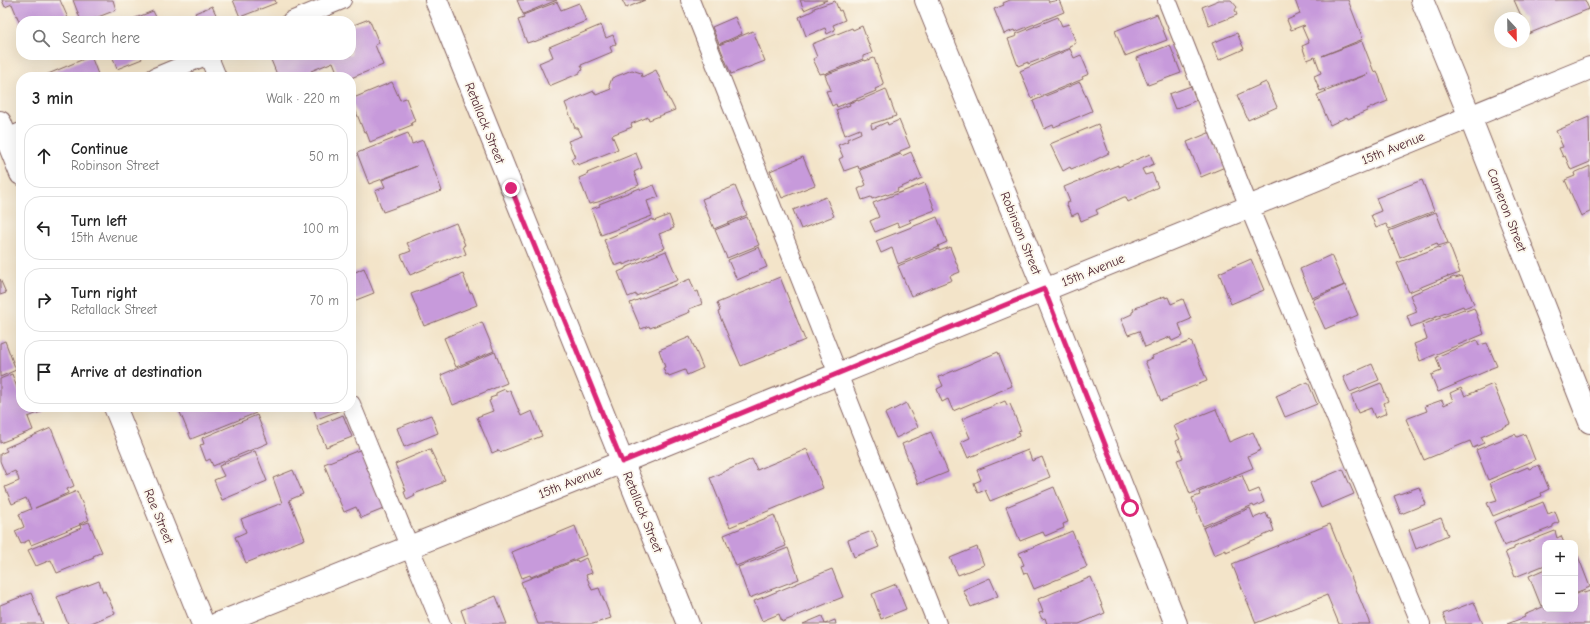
<!DOCTYPE html>
<meta charset="utf-8">
<style>
:root{--surface:#fff;--page:#f2f2f2;--text:#222;--muted:#767676;--line:#e0e0e0}
body{margin:0;font-family:"Comic Neue",sans-serif;background:var(--page);color:var(--text)}
.controls{position:absolute;right:12px;bottom:12px;display:grid;overflow:hidden;border-radius:8px;box-shadow:0 4px 16px #0002}
.controls button{width:36px;height:36px;display:grid;place-items:center;padding:0;border:0;border-bottom:1px solid var(--line);background:var(--surface);color:var(--text);font:20px sans-serif}
.compass{position:absolute;left:1494px;top:12px;width:36px;height:36px;border-radius:50%;background:var(--surface);box-shadow:0 4px 16px #0002;rotate:158deg}
.stop{position:absolute;width:12px;height:12px;margin:-9px;border:3px solid #db2777;border-radius:50%;background:#fff}
.stop.end{background:#db2777;border-color:#fff;box-shadow:0 1px 4px #0008}
.list{margin:0;padding:0;list-style:none}
h2{display:flex;justify-content:space-between;align-items:center;height:52px;margin:0;padding:0 16px;font-size:17px}
h2 small{font-size:13px;font-weight:400;color:var(--muted)}
.list li{display:grid;grid-template-columns:26px 1fr auto;gap:12px;align-items:center;box-sizing:border-box;height:64px;margin:0 8px 8px;padding:0 8px;border:1px solid var(--line);border-radius:16px}
.list b{display:block;font-size:15px;white-space:nowrap}
.list p{margin:0;font-size:13px;white-space:nowrap;color:var(--muted)}
.list em{font-size:13px;font-style:normal;color:var(--muted)}
.icon{flex:none;width:22px;height:22px;fill:none;stroke:currentColor;stroke-width:2;stroke-linecap:round;stroke-linejoin:round}
.map{position:relative;flex:none;width:1590px;height:624px;overflow:hidden}
.search{position:absolute;background:var(--surface);box-shadow:0 4px 16px #0002;left:16px;top:16px;width:340px;height:44px;display:flex;align-items:center;gap:10px;box-sizing:border-box;padding:0 14px;border-radius:16px;color:var(--muted);font-size:15px}
.panel{position:absolute;background:var(--surface);box-shadow:0 4px 16px #0002;left:16px;top:72px;width:340px;height:340px;border-radius:16px}
.map>svg:first-child{display:block}
.building{fill:#c79adb}
.lines{fill:none;stroke-linecap:round;stroke-linejoin:round}
.service-casing{stroke:#856462;stroke-width:20}
.minor-casing{stroke:#856462;stroke-width:24}
.service{stroke:#fff;stroke-width:18}
.minor{stroke:#fff;stroke-width:22}
.route{stroke:#db2777;stroke-width:5}
.labels{text-anchor:middle;dominant-baseline:central;stroke-width:4;stroke-linejoin:round;paint-order:stroke}
.street-label{font-size:13px;fill:#4a1f2b;stroke:#fbf7ec}
</style>
<div class="map">
<svg width="1590" height="624" viewBox="0 0 1590 624">
<rect width="100%" height="100%" fill="#fbf7ec"/>
<filter id="ink" filterUnits="userSpaceOnUse"><feTurbulence type="fractalNoise" baseFrequency=".025" numOctaves="2"/><feDisplacementMap in="SourceGraphic" scale="8" xChannelSelector="R" yChannelSelector="G"/><feConvolveMatrix kernelMatrix="1 2 1 2 8 2 1 2 1" color-interpolation-filters="sRGB"/></filter>
<filter id="wash" filterUnits="userSpaceOnUse"><feTurbulence type="fractalNoise" baseFrequency=".012" numOctaves="4" result="noise"/><feDisplacementMap in="SourceGraphic" scale="16" xChannelSelector="R" yChannelSelector="G"/><feGaussianBlur stdDeviation="0.9" result="paint"/><feColorMatrix in="noise" values="0 0 0 0 0 0 0 0 0 0 0 0 0 0 0 0 0 1.4 0 .05"/><feComposite in="paint" operator="in"/></filter>
<g filter="url(#wash)">
<rect width="100%" height="100%" fill="#f3e4c9"/>
<g id="blocks">
<!-- building -->
<g class="building">
<polygon points="2,0 60,0 68,18 61,21 21,21 21,26 12,4 5,7"/>
<polygon points="73,0 113,0 116,10 88,21 81,21"/>
<polygon points="233,0 275,0 276,3 240,17"/>
<polygon points="517,0 557,0 523,14"/>
<polygon points="622,0 645,0 626,8"/>
<polygon points="800,0 827,0 804,10"/>
<polygon points="1010,0 1048,0 1049,2 1059,0 1064,12 1015,32 1014,30 1004,34 994,9 1004,5 1003,3"/>
<polygon points="1219,0 1231,0 1237,7 1235,10 1237,15 1209,26 1202,7"/>
<polygon points="1295,0 1348,0 1363,39 1322,56 1362,41 1374,72 1377,71 1388,101 1367,109 1367,111 1348,119 1347,117 1330,125 1317,95 1368,74 1320,91 1314,76 1321,73 1315,57 1307,60 1302,46 1309,43 1302,27 1305,26 1304,25 1291,30 1287,20 1300,14"/>
<polygon points="1514,0 1585,0 1589,9 1528,34 1524,24 1524,18 1522,18"/>
<polygon points="835,1 839,11 841,10 845,20 833,25 835,30 827,34 825,28 806,36 799,17 808,13 814,10 814,8"/>
<polygon points="557,2 561,10 579,3 586,21 534,42 533,41 527,43 518,20 524,18 523,15"/>
<polygon points="212,6 219,21 199,21 195,13"/>
<polygon points="153,11 158,21 134,21 133,19"/>
<polygon points="1157,14 1167,40 1125,56 1115,31"/>
<polygon points="735,17 742,34 719,44 712,27"/>
<polygon points="1058,17 1062,26 1069,24 1076,43 1069,46 1070,48 1028,64 1028,62 1018,66 1008,39 1017,36 1016,34"/>
<polygon points="369,19 379,43 375,45 383,65 351,78 339,77 333,62 311,71 314,77 278,77 269,55 351,55 351,26"/>
<polygon points="601,25 606,38 613,35 616,44 610,47 612,52 581,65 583,70 580,71 580,73 549,86 539,63 553,57 549,47"/>
<polygon points="862,26 872,53 863,56 863,59 824,74 824,73 820,74 813,59 817,57 812,44 852,28 853,30"/>
<polygon points="753,31 765,61 731,74 719,45"/>
<polygon points="1237,33 1244,49 1219,60 1212,43"/>
<polygon points="1170,45 1181,73 1148,85 1137,58"/>
<polygon points="1070,49 1074,58 1081,55 1089,74 1082,77 1083,79 1041,96 1040,94 1031,98 1020,71"/>
<polygon points="112,55 140,55 142,59 117,69"/>
<polygon points="91,56 99,77 41,77"/>
<polygon points="874,58 884,85 875,89 876,91 837,107 836,104 832,106 826,91 831,90 825,75 865,60 865,61"/>
<polygon points="632,70 641,73 642,77 656,70 669,100 670,100 675,110 649,120 648,117 631,124 632,127 612,135 618,149 578,165 577,163 574,165 571,159 575,157 568,141 582,136 578,128 575,128 565,103 594,91 596,95 611,89 609,86 612,78"/>
<polygon points="392,82 400,100 406,98 415,121 411,123 412,125 370,142 366,131 364,132 351,99"/>
<polygon points="1080,82 1092,111 1054,127 1053,125 1044,129 1033,101"/>
<polygon points="1266,82 1277,107 1248,120 1237,95"/>
<polygon points="1191,86 1197,100 1175,109 1169,94"/>
<polygon points="886,89 896,116 871,124 872,129 887,122 888,125 899,120 910,147 900,151 900,153 859,169 858,166 844,171 839,159 843,157 838,145 848,141 847,139 861,133 860,129 845,135 836,110 850,105 849,103 858,100 858,101"/>
<polygon points="1589,117 1590,162 1571,170 1565,156 1563,157 1559,148 1563,147 1556,131"/>
<polygon points="1098,124 1109,153 1085,165 1084,164 1071,169 1070,167 1063,171 1050,144"/>
<polygon points="1211,132 1225,167 1201,177 1187,142"/>
<polygon points="408,133 412,144 423,140 442,191 383,212 375,191 385,187 382,180 417,166 369,184 357,153"/>
<polygon points="911,152 922,178 897,189 898,191 887,195 886,194 872,199 871,197 862,200 858,189 866,185 860,170 901,154 902,156"/>
<polygon points="636,153 642,168 634,172 639,185 598,202 589,204 579,178 588,174 587,173"/>
<polygon points="1150,154 1154,164 1142,169 1145,175 1152,173 1158,187 1128,202 1126,197 1124,197 1096,210 1098,214 1081,221 1078,213 1072,216 1066,203 1070,202 1064,187 1118,165 1118,167"/>
<polygon points="803,157 815,185 782,198 770,171"/>
<polygon points="1590,166 1590,212 1581,216 1565,180 1575,176 1574,173"/>
<polygon points="1422,180 1434,211 1389,229 1386,224 1376,228 1371,215 1381,211 1376,198"/>
<polygon points="925,183 935,210 909,220 911,222 899,227 897,223 875,232 870,221 879,217 873,203"/>
<polygon points="654,185 659,197 647,201 652,216 601,235 591,209 600,206 599,204 640,188 641,190"/>
<polygon points="735,186 747,215 714,229 702,199"/>
<polygon points="826,197 834,216 801,229 793,210"/>
<polygon points="1436,212 1448,243 1438,246 1437,243 1400,258 1389,231"/>
<polygon points="669,215 674,228 659,234 665,248 623,265 623,263 615,266 604,240 653,219 654,221"/>
<polygon points="747,217 759,245 727,258 715,230"/>
<polygon points="937,217 947,242 938,246 939,247 898,264 892,248 881,253 876,241"/>
<polygon points="456,223 465,245 463,246 466,254 457,258 456,256 410,275 401,255 411,251 407,243"/>
<polygon points="1449,244 1460,273 1448,277 1448,276 1409,292 1397,263 1439,247 1440,248"/>
<polygon points="759,247 767,267 737,280 728,260"/>
<polygon points="950,247 960,272 950,276 952,280 911,296 898,266 939,249 939,251"/>
<polygon points="666,251 678,280 636,296 636,294 628,297 618,272 625,269 625,268"/>
<polygon points="1331,255 1344,285 1312,298 1300,269"/>
<polygon points="1251,259 1264,290 1231,304 1219,273"/>
<polygon points="364,268 374,293 351,302 351,274"/>
<polygon points="463,274 470,293 472,292 477,305 424,326 411,294"/>
<polygon points="1462,276 1474,304 1464,308 1463,306 1411,327 1407,316 1417,312 1410,295 1454,277 1455,278"/>
<polygon points="780,277 805,340 741,366 718,312 720,311 717,303"/>
<polygon points="0,279 6,293 0,295"/>
<polygon points="690,279 695,292 698,291 702,304 689,309 690,312 650,328 649,326 641,329 630,303"/>
<polygon points="1345,285 1358,315 1325,329 1312,300"/>
<polygon points="1165,296 1165,298 1168,297 1171,304 1183,299 1191,319 1179,324 1183,336 1172,341 1170,337 1145,347 1139,331 1128,335 1121,319 1132,314 1132,312 1134,311 1133,309"/>
<polygon points="1474,308 1484,334 1420,361 1414,344 1427,339 1422,325 1464,309 1466,311"/>
<polygon points="482,322 494,351 456,367 444,338"/>
<polygon points="690,337 703,368 687,375 685,370 669,376 668,374 666,375 663,368 665,367 659,350"/>
<polygon points="1477,340 1479,345 1487,343 1497,366 1489,369 1489,370 1438,392 1431,375 1441,371 1436,357"/>
<polygon points="5,341 16,370 0,377 0,343"/>
<polygon points="1191,341 1207,381 1171,395 1172,397 1161,401 1145,361 1153,358 1152,356"/>
<polygon points="495,352 507,383 453,405 441,375"/>
<polygon points="998,352 1012,386 953,411 948,399 942,402 937,389 943,386 939,377"/>
<polygon points="1372,364 1379,380 1350,392 1343,377"/>
<polygon points="12,374 19,393 21,392 21,407 41,407 43,411 28,417 33,430 0,443 0,379"/>
<polygon points="1308,382 1317,404 1285,417 1276,396"/>
<polygon points="1381,383 1388,401 1384,403 1387,413 1375,418 1371,408 1358,413 1351,395"/>
<polygon points="1493,384 1510,424 1481,437 1484,443 1473,448 1470,441 1424,460 1406,419 1427,411 1425,406 1442,400 1444,405 1453,401 1450,393 1461,388 1465,396"/>
<polygon points="505,389 506,392 510,390 521,416 532,411 542,436 500,452 499,450 492,453 477,417 493,411 489,401 491,400 490,398 496,396 496,393"/>
<polygon points="1005,401 1007,405 1010,404 1021,431 1018,432 1019,436 968,458 961,442 970,438 962,419"/>
<polygon points="906,403 918,427 896,438 885,414"/>
<polygon points="187,407 253,407 256,413 191,439 179,410"/>
<polygon points="313,407 342,407 343,409 317,419"/>
<polygon points="1216,409 1229,442 1253,432 1261,450 1248,456 1253,468 1190,494 1177,460 1183,458 1176,441 1180,439 1174,426"/>
<polygon points="257,415 268,443 213,466 210,459 206,461 200,445 204,444 202,438"/>
<polygon points="343,415 352,437 326,447 317,426"/>
<polygon points="431,415 438,433 404,447 397,428"/>
<polygon points="51,428 74,486 67,489 68,493 35,508 77,491 89,520 79,524 80,525 31,545 29,540 21,544 15,531 24,527 19,514 31,509 26,498 12,504 5,487 19,481 18,477 15,471 6,475 0,461 0,454 7,451 5,448"/>
<polygon points="931,432 948,472 918,484 902,444"/>
<polygon points="1515,434 1517,437 1525,434 1535,460 1488,480 1476,450"/>
<polygon points="362,449 386,508 361,518 356,507 344,512 324,464"/>
<polygon points="430,449 445,480 442,481 442,483 414,494 415,496 407,500 404,492 406,491 395,464"/>
<polygon points="807,449 823,488 730,527 710,478 752,459 757,470"/>
<polygon points="1028,450 1032,461 1042,457 1050,477 990,501 985,490 978,493 974,483 981,480 977,470"/>
<polygon points="255,451 267,481 222,500 214,480 224,476 219,466"/>
<polygon points="1539,465 1549,489 1541,493 1542,496 1493,516 1487,503 1497,500 1490,483 1528,467 1529,469"/>
<polygon points="1343,469 1354,494 1321,508 1310,483"/>
<polygon points="293,470 303,494 289,500 305,539 246,563 235,537 246,532 241,519 282,503 273,478"/>
<polygon points="1242,475 1249,493 1259,489 1264,502 1254,507 1253,505 1203,526 1192,498 1200,495 1199,492"/>
<polygon points="1054,487 1068,522 1063,524 1064,528 1045,536 1043,532 1020,541 1006,507"/>
<polygon points="1419,487 1426,504 1401,514 1394,496"/>
<polygon points="1543,502 1548,514 1555,511 1559,522 1553,525 1553,527 1504,546 1494,522"/>
<polygon points="1250,508 1254,518 1266,513 1268,518 1270,519 1274,531 1226,552 1226,550 1214,555 1203,528"/>
<polygon points="774,515 786,546 736,566 724,535"/>
<polygon points="1441,518 1448,535 1416,549 1409,530"/>
<polygon points="89,522 102,552 93,556 94,558 57,573 51,560 36,566 28,550 81,528 80,525"/>
<polygon points="1330,524 1370,624 1339,624 1327,595 1256,623 1232,564"/>
<polygon points="575,526 586,555 531,577 530,575 522,578 512,552"/>
<polygon points="872,531 879,547 854,557 848,540"/>
<polygon points="1072,531 1087,567 1034,589 1027,573 1024,574 1021,566 1024,565 1019,553"/>
<polygon points="1555,531 1557,538 1561,536 1564,543 1545,543 1545,565 1515,577 1505,552 1514,549 1514,547"/>
<polygon points="977,547 984,565 958,575 950,558"/>
<polygon points="788,548 799,579 749,598 738,567"/>
<polygon points="1578,556 1590,587 1575,593 1575,557"/>
<polygon points="586,558 592,573 586,575 592,590 599,588 611,618 593,624 538,624 521,582 577,560 578,562"/>
<polygon points="832,569 843,597 782,622 779,614 762,621 754,601"/>
<polygon points="1545,569 1545,604 1541,606 1529,576"/>
<polygon points="1091,577 1105,613 1079,624 1047,624 1045,618 1042,619 1039,613 1043,612 1038,599"/>
<polygon points="990,578 998,596 971,607 963,590"/>
<polygon points="99,581 103,592 105,591 115,613 89,624 68,624 57,597"/>
<polygon points="896,584 906,609 881,619 872,594"/>
<polygon points="1583,591 1584,593 1590,591 1590,624 1507,624 1525,617 1524,615 1545,606 1545,609 1575,609 1575,595"/>
<polygon points="31,593 43,624 0,624 0,605"/>
<polygon points="496,596 507,624 466,624 461,610"/>
<polygon points="1474,602 1483,624 1447,624 1443,614"/>
<polygon points="822,616 825,624 835,620 836,624 803,624"/>
</g>
</g>
</g>
<g filter="url(#ink)">
<use href="#blocks" fill-opacity="0" stroke="#856462" stroke-width="1"/>
<g class="lines">
<!-- service casing -->
<g class="service-casing">
<g id="service">
<polyline points="690,0 937,624"/>
<polyline points="1167,0 1249,207 1421,624"/>
<polyline points="291,21 342,0"/>
<polyline points="208,55 217,77"/>
<polyline points="155,77 208,55"/>
<polyline points="0,141 21,132"/>
<polyline points="351,404 441,624"/>
</g>
</g>
<!-- minor casing -->
<g class="minor-casing">
<g id="minor">
<polyline points="436,0 688,624"/>
<polyline points="926,0 1044,289 1176,624"/>
<polyline points="1422,0 1470,117 1590,422"/>
<polyline points="0,122 21,174"/>
<polyline points="115,407 203,624"/>
<polyline points="217,624 622,462 1590,68"/>
</g>
</g>
<!-- service -->
<use href="#service" class="service"/>
<!-- minor -->
<use href="#minor" class="minor"/>
</g>
</g>
<g class="lines" filter="url(#ink)">
<!-- route -->
<polyline class="route" points="511,188 622,462 1044,289 1130,508"/>
</g>
<g class="labels">
<!-- street labels -->
<g class="street-label">
<text transform="translate(485 123) rotate(68)">Retallack Street</text>
<text transform="translate(1393 148) rotate(-22)">15th Avenue</text>
<text transform="translate(1507 210) rotate(69)">Cameron Street</text>
<text transform="translate(1021 233) rotate(68)">Robinson Street</text>
<text transform="translate(1093 270) rotate(-22)">15th Avenue</text>
<text transform="translate(570 482) rotate(-22)">15th Avenue</text>
<text transform="translate(643 512) rotate(68)">Retallack Street</text>
<text transform="translate(159 516) rotate(68)">Rae Street</text>
</g>
</g>
</svg>
<div class="controls">
<button>+</button>
<button>−</button>
</div>
<svg class="compass" viewBox="-18 -18 36 36"><path d="M0-13l5 13h-10z" fill="#e53935"/><path d="M0 13l5-13h-10z" fill="#767676"/></svg>
<div class="stop" style="left:1130px;top:508px"></div>
<div class="stop end" style="left:511px;top:188px"></div>
<div class="search"><svg class="icon" aria-label="search" viewBox="0 0 24 24"><circle cx="10" cy="10" r="6"/><path d="M15 15l6 6"/></svg>Search here</div>
<section class="panel">
<h2>3 min<small>Walk · 220 m</small></h2>
<ul class="list">
<li><svg class="icon" aria-label="ahead" viewBox="0 0 24 24"><path d="M12 20V5M6 11l6-6 6 6"/></svg><div><b>Continue</b><p>Robinson Street</p></div><em>50 m</em></li>
<li><svg class="icon" aria-label="left" viewBox="0 0 24 24"><path d="M17 20v-9H6M10 6l-5 5 5 5"/></svg><div><b>Turn left</b><p>15th Avenue</p></div><em>100 m</em></li>
<li><svg class="icon" aria-label="right" viewBox="0 0 24 24"><path d="M7 20v-9h11M14 6l5 5-5 5"/></svg><div><b>Turn right</b><p>Retallack Street</p></div><em>70 m</em></li>
<li><svg class="icon" aria-label="arrive" viewBox="0 0 24 24"><path d="M6 21V4h12l-3 4 3 4H6"/></svg><div><b>Arrive at destination</b></div></li>
</ul>
</section>
</div>
